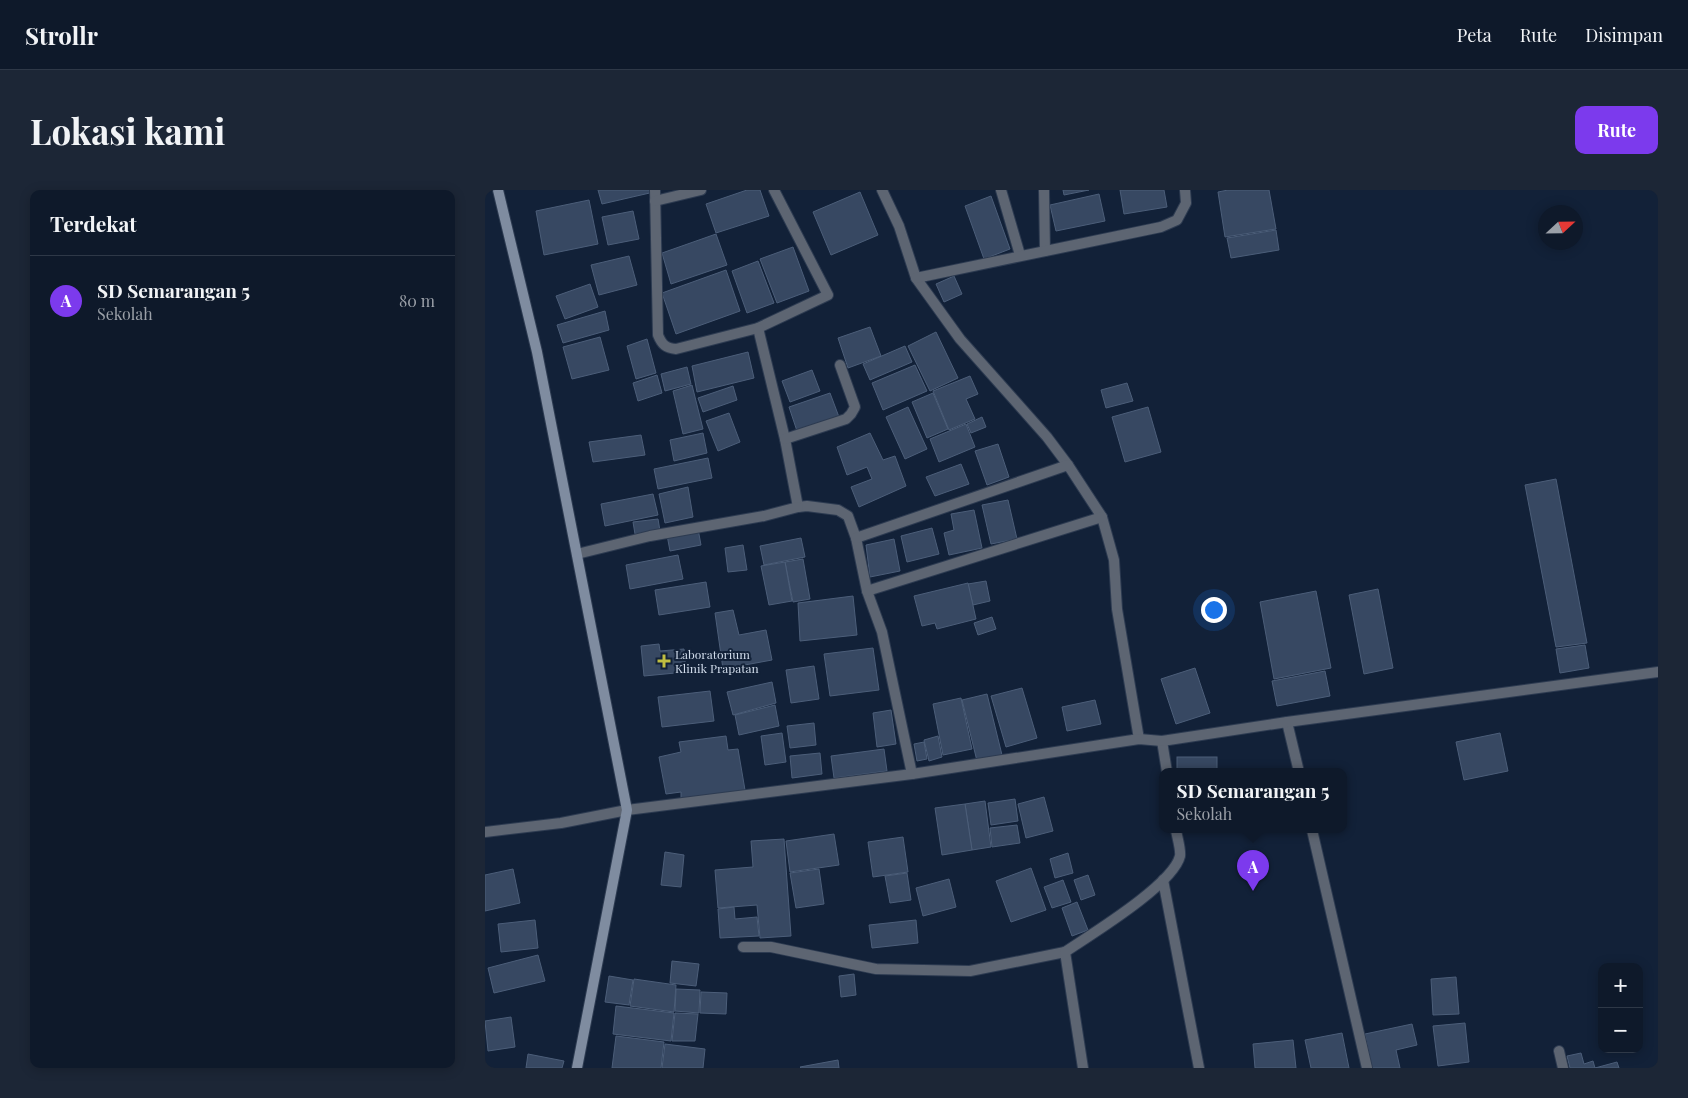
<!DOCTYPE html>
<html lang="id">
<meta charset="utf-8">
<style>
:root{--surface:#0e192a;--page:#1c2636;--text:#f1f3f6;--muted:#9ba0a8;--line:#2e3847;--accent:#7c3aed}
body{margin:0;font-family:"Playfair Display",serif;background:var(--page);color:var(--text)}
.controls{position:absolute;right:15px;bottom:15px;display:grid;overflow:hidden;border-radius:10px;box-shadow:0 2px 12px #0003}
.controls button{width:45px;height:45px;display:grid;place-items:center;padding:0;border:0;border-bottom:1px solid var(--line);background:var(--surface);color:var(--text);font:25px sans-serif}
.compass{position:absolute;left:1053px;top:15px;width:45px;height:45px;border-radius:50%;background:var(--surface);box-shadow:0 2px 12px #0003;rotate:68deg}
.you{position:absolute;left:728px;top:419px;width:18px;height:18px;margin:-12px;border:4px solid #fff;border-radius:50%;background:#1a73e8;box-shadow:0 0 0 8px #1a73e833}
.badge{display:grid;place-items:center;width:32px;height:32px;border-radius:50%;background:var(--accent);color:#fff;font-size:16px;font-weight:700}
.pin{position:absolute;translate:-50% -41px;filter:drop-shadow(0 1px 2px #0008)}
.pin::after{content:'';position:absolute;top:26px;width:18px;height:15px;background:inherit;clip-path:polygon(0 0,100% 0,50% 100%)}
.popup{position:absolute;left:674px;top:578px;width:188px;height:65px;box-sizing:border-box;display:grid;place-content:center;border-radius:10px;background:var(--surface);filter:drop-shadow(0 1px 4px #0005);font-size:16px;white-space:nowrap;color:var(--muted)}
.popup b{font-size:19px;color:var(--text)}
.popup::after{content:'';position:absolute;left:50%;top:100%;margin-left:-10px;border:10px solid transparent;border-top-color:var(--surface)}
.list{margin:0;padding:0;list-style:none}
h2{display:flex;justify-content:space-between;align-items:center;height:65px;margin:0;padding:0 20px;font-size:21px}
h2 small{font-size:16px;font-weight:400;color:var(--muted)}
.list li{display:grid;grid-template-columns:32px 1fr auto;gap:15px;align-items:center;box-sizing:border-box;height:90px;padding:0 20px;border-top:1px solid var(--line)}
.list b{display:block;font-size:19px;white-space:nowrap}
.list p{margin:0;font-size:16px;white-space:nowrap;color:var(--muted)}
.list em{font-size:16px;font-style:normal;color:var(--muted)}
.map{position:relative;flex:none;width:1173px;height:878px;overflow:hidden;border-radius:10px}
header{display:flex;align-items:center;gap:30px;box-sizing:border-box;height:70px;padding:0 25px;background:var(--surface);border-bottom:1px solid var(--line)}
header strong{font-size:24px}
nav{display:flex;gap:28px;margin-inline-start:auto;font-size:18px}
.intro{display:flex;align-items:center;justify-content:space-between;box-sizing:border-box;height:120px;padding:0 30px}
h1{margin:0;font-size:35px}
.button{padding:12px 22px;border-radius:10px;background:var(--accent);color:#fff;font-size:18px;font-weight:700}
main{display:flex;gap:30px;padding:0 30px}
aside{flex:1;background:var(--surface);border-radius:10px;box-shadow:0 2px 12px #0003}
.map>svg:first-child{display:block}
.building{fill:#374862;stroke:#4c5e79}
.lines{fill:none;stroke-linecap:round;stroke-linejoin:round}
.street-casing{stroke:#2d3b51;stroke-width:12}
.secondary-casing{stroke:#2d3b51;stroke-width:12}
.street{stroke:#5d6572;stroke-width:10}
.secondary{stroke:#7f8ca0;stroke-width:10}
.poi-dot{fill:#c0be41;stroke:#122138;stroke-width:2}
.labels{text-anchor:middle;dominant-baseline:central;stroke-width:4;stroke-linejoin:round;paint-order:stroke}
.poi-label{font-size:12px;fill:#d0dbea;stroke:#122138;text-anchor:start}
</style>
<header>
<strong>Strollr</strong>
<nav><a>Peta</a><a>Rute</a><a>Disimpan</a></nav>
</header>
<div class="intro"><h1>Lokasi kami</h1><a class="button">Rute</a></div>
<main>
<aside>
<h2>Terdekat<small></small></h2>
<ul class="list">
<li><span class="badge">A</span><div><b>SD Semarangan 5</b><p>Sekolah</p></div><em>80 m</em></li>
</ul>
</aside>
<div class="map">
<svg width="1173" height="878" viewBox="0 0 1173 878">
<rect width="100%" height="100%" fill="#122138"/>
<!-- building -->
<g class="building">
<polygon points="113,0 168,0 169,2 117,14"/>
<polygon points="262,0 275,0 284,26 231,43 221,14"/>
<polygon points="578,0 604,0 579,5"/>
<polygon points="635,0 679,0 682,17 639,24"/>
<polygon points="743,0 784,0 791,39 740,47 733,2"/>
<polygon points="375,2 393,45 346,65 328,22"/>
<polygon points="614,4 620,31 571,41 565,15"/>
<polygon points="506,6 525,59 499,69 480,16"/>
<polygon points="104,10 113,54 59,65 51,21"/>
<polygon points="148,21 154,49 123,55 117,27"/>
<polygon points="791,40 794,60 746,68 742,48"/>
<polygon points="231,44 242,75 186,94 177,63"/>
<polygon points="308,57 324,101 292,113 275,69"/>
<polygon points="144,66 152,95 114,105 106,75"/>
<polygon points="273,71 289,113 262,123 247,81"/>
<polygon points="241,80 255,121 191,144 177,103"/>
<polygon points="469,86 477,104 459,112 451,94"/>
<polygon points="105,94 113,117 80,129 71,106"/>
<polygon points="120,121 124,140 78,153 72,135"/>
<polygon points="385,137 396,166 363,178 353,148"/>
<polygon points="451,142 473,188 445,201 423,156"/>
<polygon points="115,147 124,180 87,189 78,157"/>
<polygon points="162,149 171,183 151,189 142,156"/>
<polygon points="420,156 427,172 385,190 378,174"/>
<polygon points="263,162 269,188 212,202 207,176"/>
<polygon points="430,175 442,201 398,220 387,193"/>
<polygon points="202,177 206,194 180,201 176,184"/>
<polygon points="327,180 335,201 305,212 297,191"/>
<polygon points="172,185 177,203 153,211 148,193"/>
<polygon points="485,186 493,204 481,209 490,229 464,240 448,201"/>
<polygon points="642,193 648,211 621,218 616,200"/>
<polygon points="207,195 218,239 198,244 188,201"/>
<polygon points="248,196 252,210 218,222 213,208"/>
<polygon points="345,203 354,227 312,241 304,217"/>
<polygon points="448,203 463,239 442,248 427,212"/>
<polygon points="423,217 442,259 420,269 401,227"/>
<polygon points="663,217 676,262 640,272 627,227"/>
<polygon points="244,223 255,252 233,261 221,231"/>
<polygon points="497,227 501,237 486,243 482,234"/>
<polygon points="481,234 490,257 454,272 445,249"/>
<polygon points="218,243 222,263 189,271 185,250"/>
<polygon points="385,243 398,270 410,266 421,296 374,317 366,297 387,289 382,277 362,285 352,257"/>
<polygon points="156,245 160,265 108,272 104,252"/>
<polygon points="513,254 524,287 502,295 490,261"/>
<polygon points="223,268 227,288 173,299 169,279"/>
<polygon points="476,274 484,294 450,306 441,287"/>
<polygon points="1071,289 1102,453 1071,457 1040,295"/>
<polygon points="203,297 208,327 180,333 174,304"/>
<polygon points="168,304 173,325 120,336 116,314"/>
<polygon points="523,310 532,349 506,354 497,315"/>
<polygon points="489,320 497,358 464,365 459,343 469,340 466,324"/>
<polygon points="173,329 175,341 150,344 148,332"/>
<polygon points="447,338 454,364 422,372 416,346"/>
<polygon points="213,339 216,355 185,361 182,345"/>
<polygon points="316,348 320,367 279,375 275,356"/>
<polygon points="409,349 415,381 385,387 381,355"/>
<polygon points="258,355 262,380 243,382 240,358"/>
<polygon points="193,365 198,389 145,399 141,375"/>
<polygon points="318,369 325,409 308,412 300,372"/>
<polygon points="300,372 307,411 284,415 276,376"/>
<polygon points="501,391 505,411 488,415 483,394"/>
<polygon points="221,392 225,417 174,425 170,400"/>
<polygon points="483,393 491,429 452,439 450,433 437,436 429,406"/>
<polygon points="893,399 908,478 879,484 864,405"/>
<polygon points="831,401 846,478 789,489 775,412"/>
<polygon points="368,406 372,445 315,451 313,413"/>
<polygon points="248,420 254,445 281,440 287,470 238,479 230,423"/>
<polygon points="507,427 511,439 493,445 489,433"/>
<polygon points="174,454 175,461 199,459 201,482 159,486 156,456"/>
<polygon points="1100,455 1104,478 1075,483 1071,459"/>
<polygon points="388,458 394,500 345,506 339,464"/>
<polygon points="329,476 334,509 306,513 301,480"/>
<polygon points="710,478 725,523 691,534 676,489"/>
<polygon points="840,481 845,506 792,516 787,491"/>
<polygon points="287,492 291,513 248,525 242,502"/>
<polygon points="537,498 552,548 521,557 506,506"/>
<polygon points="225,501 229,531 177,537 173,507"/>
<polygon points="502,504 517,565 492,571 477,510"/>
<polygon points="476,508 487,559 458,565 448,514"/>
<polygon points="610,510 616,534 582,541 577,517"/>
<polygon points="290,515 294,536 254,545 250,525"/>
<polygon points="406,520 411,554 392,557 388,523"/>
<polygon points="329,533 331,555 305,558 302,536"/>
<polygon points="297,543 301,572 280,575 276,546"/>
<polygon points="1015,543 1023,581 979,590 971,552"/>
<polygon points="241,546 243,560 253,559 260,600 196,612 196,602 181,604 174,567 196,562 194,552"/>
<polygon points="453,546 457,567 444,571 439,550"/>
<polygon points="439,552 442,569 432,571 429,554"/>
<polygon points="399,559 402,581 349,588 346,566"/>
<polygon points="335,563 337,584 307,588 305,566"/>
<rect x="692" y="567" width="40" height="15"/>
<polygon points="559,607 568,641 541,648 533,614"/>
<polygon points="530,609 533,631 506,635 503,613"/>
<polygon points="500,611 506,657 487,660 480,614"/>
<polygon points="480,614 487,660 457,665 450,618"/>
<polygon points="532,635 535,653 507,657 505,638"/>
<polygon points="349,644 354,675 305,682 301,651"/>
<polygon points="418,647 423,682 388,687 383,652"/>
<polygon points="299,649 306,746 275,748 272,715 233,718 230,680 268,677 266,651"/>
<polygon points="180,662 199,665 196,697 176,695"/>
<polygon points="583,663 588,683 570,688 565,669"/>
<polygon points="546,678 561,720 526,732 511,691"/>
<polygon points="28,679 35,713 0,721 0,685"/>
<polygon points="334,679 339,714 311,718 305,683"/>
<polygon points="422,683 426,710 405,713 400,686"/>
<polygon points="603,685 610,705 596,710 589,690"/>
<polygon points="464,689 471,717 438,726 431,698"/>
<polygon points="578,690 586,712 567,718 559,697"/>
<polygon points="592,712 603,740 587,746 577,718"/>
<polygon points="249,717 250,729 272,727 274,746 235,748 233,719"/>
<polygon points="50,730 53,758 16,762 13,734"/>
<polygon points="431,730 433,753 387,758 384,735"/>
<polygon points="53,765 60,791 9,803 3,778"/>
<polygon points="187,771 214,774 211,796 185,793"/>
<polygon points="369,784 371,805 356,807 354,786"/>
<polygon points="124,786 148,790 144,815 120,812"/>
<polygon points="971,787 974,824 948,825 946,789"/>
<polygon points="149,789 191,795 189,822 145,816"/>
<polygon points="191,799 215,800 214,823 190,821"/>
<polygon points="216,802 242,803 241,824 215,823"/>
<polygon points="131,816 189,823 186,851 128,844"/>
<polygon points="190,823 213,824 210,851 187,851"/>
<polygon points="26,827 30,857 3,861 0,831"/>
<polygon points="980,833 984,872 953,876 948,836"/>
<polygon points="927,834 932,855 911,860 915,878 887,878 880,844"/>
<polygon points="857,843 864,878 826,878 820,850"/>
<polygon points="131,846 179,852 176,878 127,878"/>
<polygon points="808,850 811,878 770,878 768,854"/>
<polygon points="180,854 220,859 218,878 177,878"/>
<polygon points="1096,863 1099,874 1108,871 1110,878 1085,878 1082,866"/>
<polygon points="43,864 79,871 77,878 41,878"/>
<polygon points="353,870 354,878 316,878 315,877"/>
<polygon points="1132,872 1134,878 1110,878"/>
</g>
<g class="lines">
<!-- street casing -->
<g class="street-casing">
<g id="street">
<path d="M 170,0 L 173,145 C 177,155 181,158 191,159 L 273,138 L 343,105 L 289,0"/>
<polyline points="397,0 414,36 431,88 475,149 562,247 583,275 617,327 629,370 632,419 654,549"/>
<polyline points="516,0 535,65"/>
<polyline points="559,0 560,61"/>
<polyline points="170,11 216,0"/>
<polyline points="431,88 676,37 692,30 701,13 700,0"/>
<polyline points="273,138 300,249 313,317 322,316 353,320 363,326 371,348 382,401 397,442 427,584"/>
<polyline points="300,249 361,229 366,224 370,217 355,175"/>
<polyline points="371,348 583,275"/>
<polyline points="92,364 165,346 279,326 313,317"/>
<polyline points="382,401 617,327"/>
<polyline points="802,532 814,582"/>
<polyline points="677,551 682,582"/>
<polyline points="827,640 882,878"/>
<polyline points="0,642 76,633 142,620 427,584 654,549 677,551 802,532 1173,482"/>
<polyline points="678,690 714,878"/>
<polyline points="258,757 286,757 391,779 485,781 580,762"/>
<polyline points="1074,861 1078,878"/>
<path d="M 598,878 L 580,762 C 605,745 688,695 695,666 C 696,659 692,647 691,640"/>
</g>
</g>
<!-- secondary casing -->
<g class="secondary-casing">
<polyline id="secondary" points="13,0 52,162 142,620 92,878"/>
</g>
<!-- street -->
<use href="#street" class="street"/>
<!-- secondary -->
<use href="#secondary" class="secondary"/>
</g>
<!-- markers -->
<path class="poi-dot" d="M176.5 463.5h5v5h5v5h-5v5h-5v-5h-5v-5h5z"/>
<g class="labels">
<!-- poi labels -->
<g class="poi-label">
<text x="190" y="464">Laboratorium<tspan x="190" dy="14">Klinik Prapatan</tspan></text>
</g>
</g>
</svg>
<div class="controls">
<button>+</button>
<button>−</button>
</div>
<svg class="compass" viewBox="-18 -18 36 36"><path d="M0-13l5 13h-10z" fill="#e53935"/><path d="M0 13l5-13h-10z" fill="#9ba0a8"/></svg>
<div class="you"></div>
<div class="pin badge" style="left:768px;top:701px">A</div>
<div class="popup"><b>SD Semarangan 5</b>Sekolah</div>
</div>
</main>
